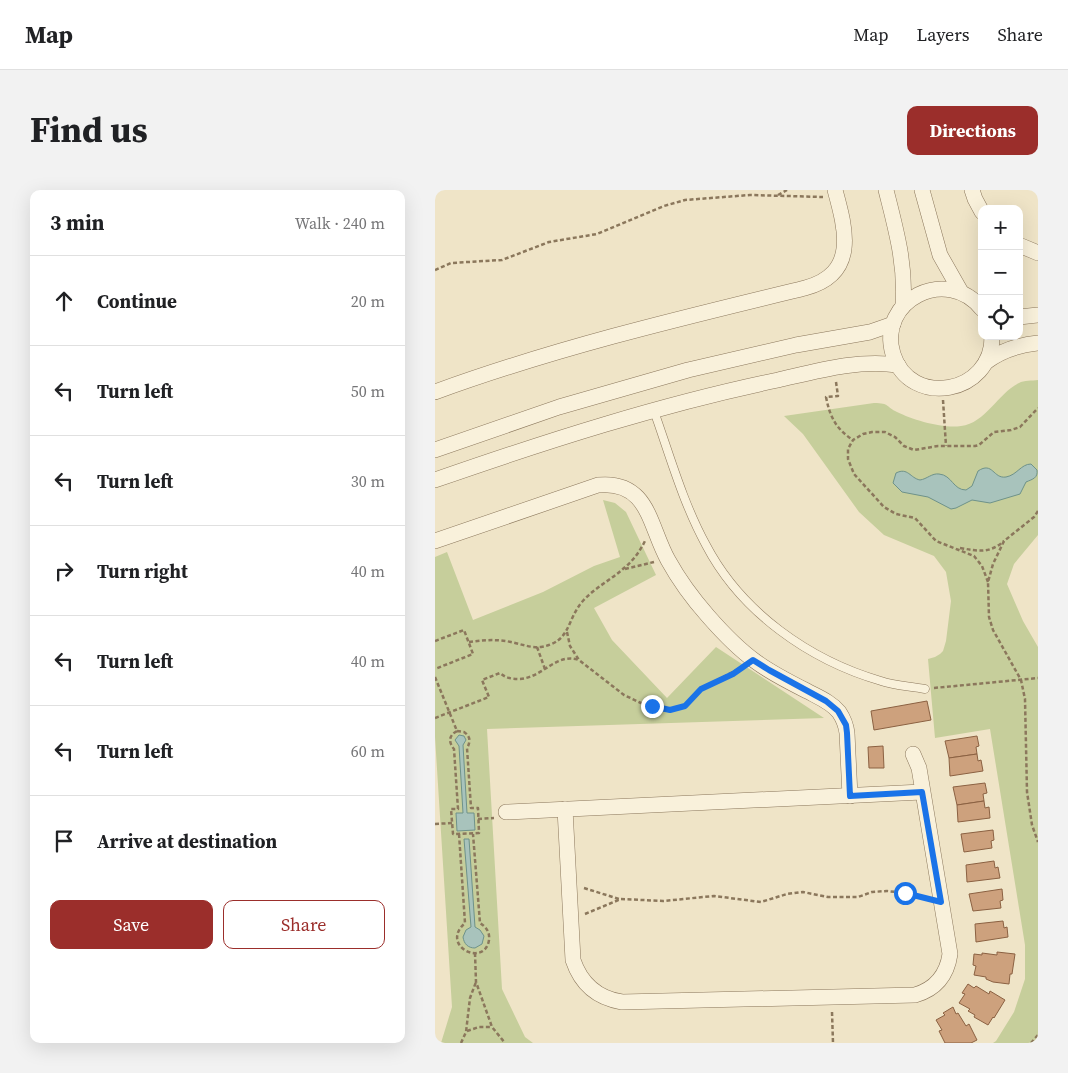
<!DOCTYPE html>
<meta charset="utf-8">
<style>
:root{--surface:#fff;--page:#f2f2f2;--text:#202124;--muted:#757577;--line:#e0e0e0;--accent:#9b2e2b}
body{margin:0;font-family:"Source Serif 4",serif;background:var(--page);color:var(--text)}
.controls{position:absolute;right:15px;top:15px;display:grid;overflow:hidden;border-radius:10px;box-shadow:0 5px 20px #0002}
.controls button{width:45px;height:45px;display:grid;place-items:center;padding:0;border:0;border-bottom:1px solid var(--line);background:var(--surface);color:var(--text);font:25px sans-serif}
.stop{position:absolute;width:15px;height:15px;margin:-11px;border:4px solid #1a73e8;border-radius:50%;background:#fff}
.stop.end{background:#1a73e8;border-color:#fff;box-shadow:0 1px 5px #0008}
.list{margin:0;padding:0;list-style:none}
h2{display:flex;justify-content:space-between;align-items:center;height:65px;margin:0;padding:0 20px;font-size:21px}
h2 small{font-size:16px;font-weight:400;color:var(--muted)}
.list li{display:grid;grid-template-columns:32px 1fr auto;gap:15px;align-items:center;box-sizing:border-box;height:90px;padding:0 20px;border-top:1px solid var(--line)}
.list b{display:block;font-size:19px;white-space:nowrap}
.list em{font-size:16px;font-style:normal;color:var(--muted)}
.actions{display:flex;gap:10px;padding:15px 20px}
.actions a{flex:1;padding:11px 0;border:1px solid var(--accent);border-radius:10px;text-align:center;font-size:18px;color:var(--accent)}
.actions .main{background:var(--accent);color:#fff}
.icon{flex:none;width:28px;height:28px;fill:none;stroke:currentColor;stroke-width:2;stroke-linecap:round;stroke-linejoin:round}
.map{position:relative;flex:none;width:603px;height:853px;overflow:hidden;border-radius:10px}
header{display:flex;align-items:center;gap:30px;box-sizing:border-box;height:70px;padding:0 25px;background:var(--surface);border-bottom:1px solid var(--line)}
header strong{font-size:24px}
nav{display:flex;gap:28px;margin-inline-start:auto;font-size:18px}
.intro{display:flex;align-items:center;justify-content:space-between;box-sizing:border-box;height:120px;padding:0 30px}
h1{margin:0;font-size:35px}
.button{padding:12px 22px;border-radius:10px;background:var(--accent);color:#fff;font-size:18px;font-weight:700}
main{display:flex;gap:30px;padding:0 30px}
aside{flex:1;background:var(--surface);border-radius:10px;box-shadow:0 5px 20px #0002}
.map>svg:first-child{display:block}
.green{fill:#c6ce9b}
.water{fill:#a8c3bc;stroke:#6e928a}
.building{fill:#cda17d;stroke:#8b6142}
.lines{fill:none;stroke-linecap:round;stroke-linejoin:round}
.lane-casing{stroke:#8b775c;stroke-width:9}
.street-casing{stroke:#8b775c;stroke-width:16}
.path{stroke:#8b775c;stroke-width:2.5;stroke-dasharray:4 2.5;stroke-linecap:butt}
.lane{stroke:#f9f1db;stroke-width:8}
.street{stroke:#f9f1db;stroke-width:15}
.route{stroke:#1a73e8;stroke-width:6}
</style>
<header>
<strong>Map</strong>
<nav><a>Map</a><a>Layers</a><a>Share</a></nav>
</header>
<div class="intro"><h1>Find us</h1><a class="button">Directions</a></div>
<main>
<aside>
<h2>3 min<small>Walk · 240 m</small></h2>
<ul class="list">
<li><svg class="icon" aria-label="ahead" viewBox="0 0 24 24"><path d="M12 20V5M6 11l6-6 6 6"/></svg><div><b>Continue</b></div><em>20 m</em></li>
<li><svg class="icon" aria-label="left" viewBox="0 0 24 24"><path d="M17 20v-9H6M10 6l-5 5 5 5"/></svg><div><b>Turn left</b></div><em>50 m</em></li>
<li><svg class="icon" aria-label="left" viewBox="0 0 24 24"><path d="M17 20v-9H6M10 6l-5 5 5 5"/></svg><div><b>Turn left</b></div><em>30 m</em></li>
<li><svg class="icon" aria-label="right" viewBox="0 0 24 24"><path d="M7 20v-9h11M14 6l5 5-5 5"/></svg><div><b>Turn right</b></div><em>40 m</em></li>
<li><svg class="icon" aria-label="left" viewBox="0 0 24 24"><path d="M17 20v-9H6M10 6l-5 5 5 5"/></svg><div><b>Turn left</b></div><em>40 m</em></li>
<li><svg class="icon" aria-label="left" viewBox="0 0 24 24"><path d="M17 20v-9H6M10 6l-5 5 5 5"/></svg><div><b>Turn left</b></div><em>60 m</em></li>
<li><svg class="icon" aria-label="arrive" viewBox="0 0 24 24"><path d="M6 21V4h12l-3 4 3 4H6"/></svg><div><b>Arrive at destination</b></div></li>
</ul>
<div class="actions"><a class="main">Save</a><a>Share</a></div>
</aside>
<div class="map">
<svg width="603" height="853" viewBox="0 0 603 853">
<rect width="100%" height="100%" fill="#efe4c7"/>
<!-- green -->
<g class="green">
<path d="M 603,190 L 603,345 L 579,374 L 572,394 L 588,431 L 603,457 L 603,853 L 558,853 L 561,851 L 579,822 L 590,789 L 590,755 L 555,539 L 500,548 L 493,469 L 500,467 L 505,464 L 508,461 L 511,451 L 516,411 L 511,382 L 499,366 L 449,345 L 424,322 L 368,244 L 349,226 L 439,213 C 455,213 451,217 462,222 C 478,230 509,239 526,236 C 551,233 563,203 584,193 C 589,190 597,191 603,190 Z"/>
<polygon points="168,310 180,313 191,322 221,385 159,418 177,450 232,508 281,457 389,528 52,539 67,799 90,847 98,853 6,853 17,817 0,547 0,367 12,362 38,430 108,402 159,376 185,367"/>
</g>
<!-- water -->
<g class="water">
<path d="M 596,274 L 602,280 C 603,288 598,289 591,292 L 585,304 L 555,313 L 537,310 L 521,318 L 516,319 L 493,307 L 467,302 L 458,293 L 461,283 C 473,277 475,288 485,290 C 492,289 497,283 504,284 C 517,285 518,300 531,300 L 537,296 L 543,281 C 558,271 558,289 571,287 C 582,285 586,274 596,274 Z"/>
<polygon points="24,545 29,546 31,550 28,555 32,623 39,623 40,640 22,641 21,623 28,623 24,556 20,550"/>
<path d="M 29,649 L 34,649 L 40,737 L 45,740 L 49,746 L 47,754 L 40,758 C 33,758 29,754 28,747 L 31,740 L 36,737 Z"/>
</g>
<!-- building -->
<g class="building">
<polygon points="492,511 496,530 439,540 436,521"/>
<polygon points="542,546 544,556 541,557 542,564 514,568 510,551"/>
<polygon points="448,556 449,578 434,578 433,557"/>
<polygon points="542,564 543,571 546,570 548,581 515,586 514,568"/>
<polygon points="550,593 552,603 548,604 549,611 522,615 518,597"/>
<polygon points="549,611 550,618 554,617 555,628 523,632 522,615"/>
<polygon points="558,640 559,650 556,651 557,658 529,662 526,644"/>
<polygon points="559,671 560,678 563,677 565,688 532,692 531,675"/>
<polygon points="567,699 568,710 565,711 566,718 538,721 534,704"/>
<polygon points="568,731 569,738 572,737 573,747 541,752 540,734"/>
<polygon points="562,762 580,764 577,784 575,784 574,794 558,792 551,789 551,787 539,785 541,776 538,775 539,764 547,765 547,763 562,765"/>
<polygon points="533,794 539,798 541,796 554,804 555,801 570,810 559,828 558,827 553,835 539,827 540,825 533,821 535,819 524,813 530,804 527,803"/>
<polygon points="518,817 521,824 523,823 531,836 534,834 542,850 536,853 510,853 504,841 507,840 501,830 510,825 508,823"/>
</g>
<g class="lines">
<!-- lane casing -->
<g class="lane-casing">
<path id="lane" d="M 219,221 C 235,266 248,313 271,355 C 306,422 374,470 446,491 C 460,496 476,496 490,499"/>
</g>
<!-- street casing -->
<g class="street-casing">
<g id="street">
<path d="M 451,0 C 461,40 471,74 468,116"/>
<polyline points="487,0 505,65 526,102"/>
<polyline points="537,0 540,9 547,22"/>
<polyline points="584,55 603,63"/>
<path d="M 547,119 C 512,75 442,110 458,164 C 475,219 558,204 557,146"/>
<polyline points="584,127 603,125"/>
<path d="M 551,172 C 567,160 583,155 603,153"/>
<path d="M 0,202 C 120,158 246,128 370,98 C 423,84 411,40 400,0"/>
<polyline points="0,260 124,217 253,180 361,155 435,142 458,134"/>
<path d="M 0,290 C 112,251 227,214 343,190 C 382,181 423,169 463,175"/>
<path d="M 0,351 L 163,295 C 214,290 214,336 233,370 C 244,390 258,409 273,426 C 287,442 302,458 320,471 C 336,483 354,492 372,501 C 383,507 396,512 404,522 C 408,528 411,535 412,543 L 415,606"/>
<path d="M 130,619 L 138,770 C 146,794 162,808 187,812 L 480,805 C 501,799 512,785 515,764 L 484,578 L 478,564"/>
<polyline points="71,622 487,602"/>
</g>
</g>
<!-- path -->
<g class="path">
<polyline points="343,5 352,0"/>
<polyline points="0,80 16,73 67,70 114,52 162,44 229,16 250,10 315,5 388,7"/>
<path d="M 401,192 L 403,206 L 391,207 C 395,227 401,239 418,250"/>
<polyline points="508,210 511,256"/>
<polyline points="603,321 599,327 569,351 558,374 553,392 554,427 558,440 586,490 590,509 592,602 597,635 603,652"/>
<path d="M 525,358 C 543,361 554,364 569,351"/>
<polyline points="190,379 219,372"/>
<polyline points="553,392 547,376 539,366 501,351 480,328 461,324 449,317 419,284 413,269 413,259 418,250 428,244 437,242 450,242 460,247 469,256 479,260 503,256 540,256 544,255 559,242 576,240 585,237 603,218"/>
<polyline points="132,442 135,456 144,470 189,505 206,513 227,519 239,520 250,517 266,499 307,477"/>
<polyline points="0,451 29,440 38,464 0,479"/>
<path d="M 34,452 C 48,450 62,449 76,452 C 86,454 95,458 106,457 C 136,452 131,431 147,412 C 159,398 176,390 189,378 C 198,371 205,361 210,351"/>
<polyline points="102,457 110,479"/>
<polyline points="0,487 22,541"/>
<polyline points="499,498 603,488"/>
<path d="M 0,528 L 54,507 L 47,490 L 65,483 C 71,488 76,489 84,489 C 108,488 121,462 144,470"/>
<path d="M 22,541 L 29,542 C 35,546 36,551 32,558 L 36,618 L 43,618 L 44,643 L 18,644 L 16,619 L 23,619 L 19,559 C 13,552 14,545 22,541 Z"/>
<polyline points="43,629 59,628"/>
<polyline points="0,634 17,633"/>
<path d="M 24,644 L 30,733 C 4,756 50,778 54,750 C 55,742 51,737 45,733 L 38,644"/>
<polyline points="149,698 184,709"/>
<polyline points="150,724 186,709 228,711 279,706 326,712 352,704 368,702 393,707 423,707 437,702 452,701 470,703 492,709"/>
<polyline points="40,763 41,792 57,837 70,853"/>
<polyline points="397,822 398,853"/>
<polyline points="32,841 44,837 57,837"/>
<polyline points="26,853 31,842 35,808 41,792"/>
<polyline points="596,853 603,845"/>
</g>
<!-- lane -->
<use href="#lane" class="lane"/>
<!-- street -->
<use href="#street" class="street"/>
</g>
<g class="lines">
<!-- route -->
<polyline class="route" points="217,516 235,520 250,516 266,499 298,484 318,470 334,480 391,511 403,521 411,535 412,543 415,606 487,602 506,712 470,703"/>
</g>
</svg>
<div class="controls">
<button>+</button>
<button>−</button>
<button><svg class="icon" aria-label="locate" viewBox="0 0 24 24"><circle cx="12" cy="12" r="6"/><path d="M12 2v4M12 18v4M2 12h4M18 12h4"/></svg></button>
</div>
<div class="stop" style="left:470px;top:703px"></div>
<div class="stop end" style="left:217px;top:516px"></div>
</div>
</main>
